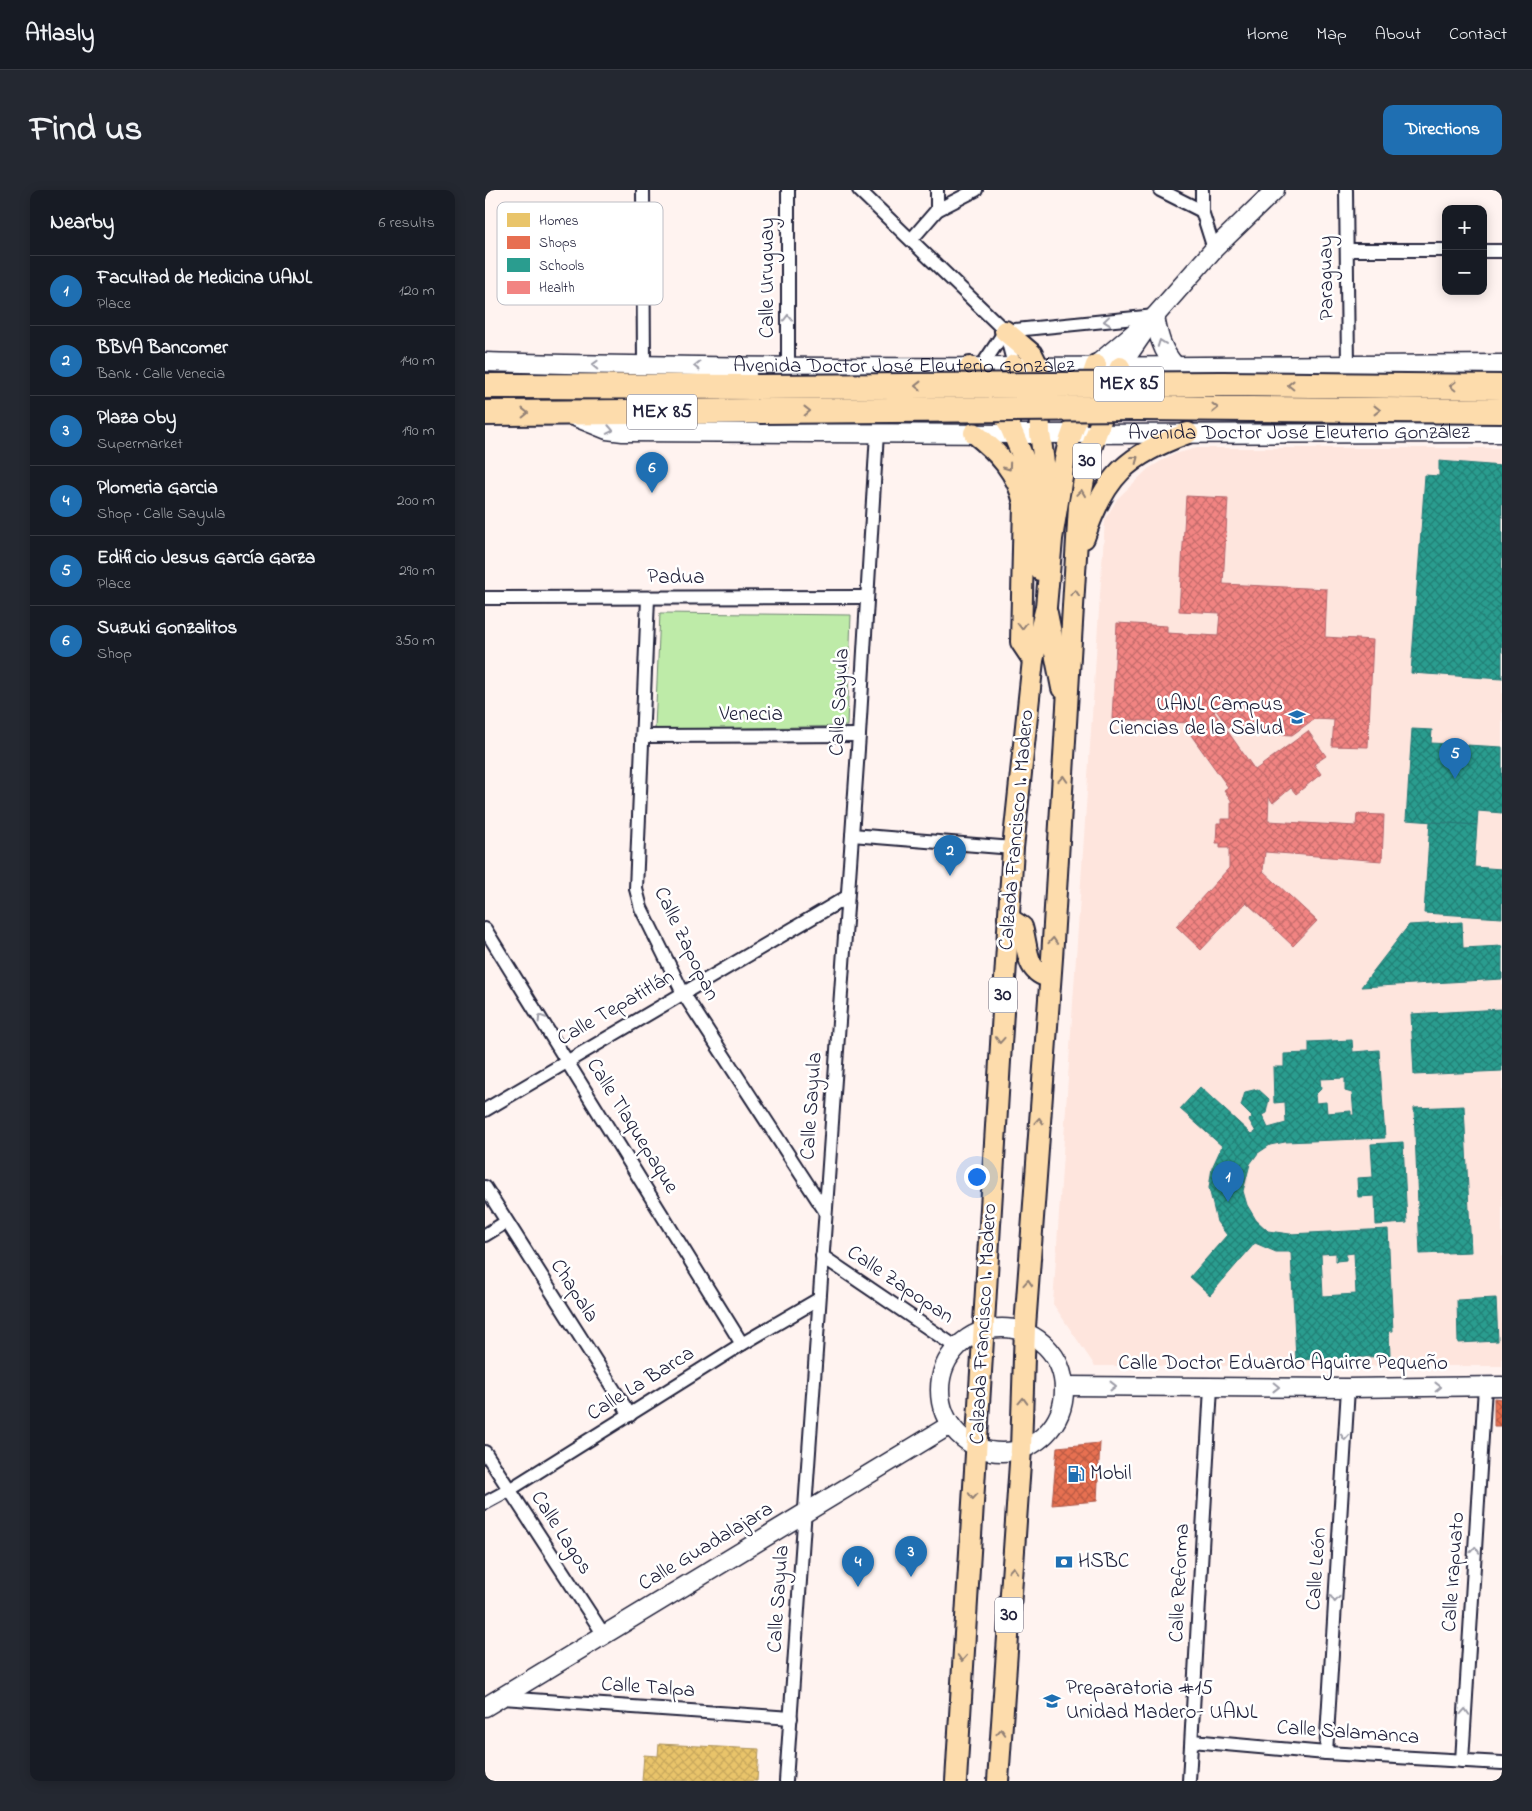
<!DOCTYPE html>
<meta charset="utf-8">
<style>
:root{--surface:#171b24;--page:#242831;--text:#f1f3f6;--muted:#9ea1a6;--line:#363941;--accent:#1f6fb2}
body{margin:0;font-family:"Indie Flower",sans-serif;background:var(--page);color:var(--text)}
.controls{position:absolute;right:15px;top:15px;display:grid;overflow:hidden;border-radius:10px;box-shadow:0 2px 12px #0003}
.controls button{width:45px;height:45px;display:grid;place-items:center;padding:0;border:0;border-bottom:1px solid var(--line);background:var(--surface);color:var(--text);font:25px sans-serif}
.you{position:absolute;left:491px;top:986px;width:18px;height:18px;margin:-12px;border:4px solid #fff;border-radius:50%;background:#1a73e8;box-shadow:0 0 0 8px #1a73e833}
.badge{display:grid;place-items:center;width:32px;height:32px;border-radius:50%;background:var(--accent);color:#fff;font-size:16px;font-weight:700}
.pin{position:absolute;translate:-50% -41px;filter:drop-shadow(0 1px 2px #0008)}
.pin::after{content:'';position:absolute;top:26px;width:18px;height:15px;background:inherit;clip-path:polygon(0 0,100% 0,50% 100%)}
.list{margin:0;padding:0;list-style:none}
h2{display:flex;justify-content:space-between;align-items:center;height:65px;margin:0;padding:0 20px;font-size:21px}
h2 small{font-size:16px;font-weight:400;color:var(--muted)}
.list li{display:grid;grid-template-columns:32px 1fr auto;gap:15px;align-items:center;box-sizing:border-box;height:70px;padding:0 20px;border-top:1px solid var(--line)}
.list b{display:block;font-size:19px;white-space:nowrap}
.list p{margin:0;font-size:16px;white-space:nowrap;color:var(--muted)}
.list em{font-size:16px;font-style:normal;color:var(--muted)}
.map{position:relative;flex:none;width:1017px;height:1591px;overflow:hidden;border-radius:10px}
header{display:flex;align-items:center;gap:30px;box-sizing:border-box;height:70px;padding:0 25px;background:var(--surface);border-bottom:1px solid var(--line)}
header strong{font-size:24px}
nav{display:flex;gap:28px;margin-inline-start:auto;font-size:18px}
.intro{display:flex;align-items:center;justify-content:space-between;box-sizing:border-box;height:120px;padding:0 30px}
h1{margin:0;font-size:35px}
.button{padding:12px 22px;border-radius:10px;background:var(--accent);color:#fff;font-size:18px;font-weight:700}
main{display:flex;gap:30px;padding:0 30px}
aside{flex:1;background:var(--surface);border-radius:10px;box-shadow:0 2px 12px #0003}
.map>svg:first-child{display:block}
.built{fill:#fee5dd}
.green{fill:#beeba8;stroke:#708672}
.homes{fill:url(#homes-cross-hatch);stroke:#ad935c}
.shops{fill:url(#shops-cross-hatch);stroke:#ac584a}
.schools{fill:url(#schools-cross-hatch);stroke:#287876;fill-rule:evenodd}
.health{fill:url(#health-cross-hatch);stroke:#b4676d}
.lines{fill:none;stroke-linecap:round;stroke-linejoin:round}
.street-casing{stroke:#22223b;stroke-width:16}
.secondary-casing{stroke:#22223b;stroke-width:21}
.primary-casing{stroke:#22223b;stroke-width:24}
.highway-casing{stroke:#22223b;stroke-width:28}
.street{stroke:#fff;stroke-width:12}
.secondary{stroke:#fff;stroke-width:18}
.primary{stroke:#fddcac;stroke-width:20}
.highway{stroke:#fddcac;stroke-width:24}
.highway-bridge-casing{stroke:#22223b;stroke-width:28;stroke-linecap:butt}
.highway-bridge{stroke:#fddcac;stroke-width:24}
.oneway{stroke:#9c9ca7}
.oneway2{stroke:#907f74}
.labels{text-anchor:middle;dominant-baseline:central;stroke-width:5;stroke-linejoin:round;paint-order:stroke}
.shield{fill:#fff;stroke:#646476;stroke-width:1}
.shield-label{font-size:20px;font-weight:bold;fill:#22223b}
.street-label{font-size:21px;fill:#22223b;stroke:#fff}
.poi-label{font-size:21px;fill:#22223b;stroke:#fff;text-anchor:start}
.key{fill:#fff;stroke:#bdbdc4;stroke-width:1}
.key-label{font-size:14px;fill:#22223b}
</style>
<header>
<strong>Atlasly</strong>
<nav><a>Home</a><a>Map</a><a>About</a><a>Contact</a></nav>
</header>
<div class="intro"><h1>Find us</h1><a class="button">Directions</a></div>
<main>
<aside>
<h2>Nearby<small>6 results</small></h2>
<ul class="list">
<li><span class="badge">1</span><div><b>Facultad de Medicina UANL</b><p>Place</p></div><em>120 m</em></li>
<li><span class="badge">2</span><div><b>BBVA Bancomer</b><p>Bank · Calle Venecia</p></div><em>140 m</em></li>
<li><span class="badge">3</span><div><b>Plaza Oby</b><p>Supermarket</p></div><em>190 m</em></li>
<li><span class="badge">4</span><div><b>Plomeria Garcia</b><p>Shop · Calle Sayula</p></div><em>200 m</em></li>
<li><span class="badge">5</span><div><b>Edificio Jesus García Garza</b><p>Place</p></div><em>290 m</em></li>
<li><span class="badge">6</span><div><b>Suzuki Gonzalitos</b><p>Shop</p></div><em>350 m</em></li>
</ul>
</aside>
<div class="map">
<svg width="1017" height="1591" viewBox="0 0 1017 1591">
<defs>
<pattern id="homes-cross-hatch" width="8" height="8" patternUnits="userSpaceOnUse" patternTransform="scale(1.25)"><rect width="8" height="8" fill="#e9c46a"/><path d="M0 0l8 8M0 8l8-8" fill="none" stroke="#c8a85d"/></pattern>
<pattern id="shops-cross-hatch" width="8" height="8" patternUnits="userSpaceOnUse" patternTransform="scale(1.25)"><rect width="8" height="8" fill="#e76f51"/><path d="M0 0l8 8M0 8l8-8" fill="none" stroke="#bb5b44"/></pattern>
<pattern id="schools-cross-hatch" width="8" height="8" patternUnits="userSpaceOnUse" patternTransform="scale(1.25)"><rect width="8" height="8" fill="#2a9d8f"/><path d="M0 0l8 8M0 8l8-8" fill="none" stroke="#248076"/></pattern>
<pattern id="health-cross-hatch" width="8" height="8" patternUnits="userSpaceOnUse" patternTransform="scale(1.25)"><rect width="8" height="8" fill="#f28482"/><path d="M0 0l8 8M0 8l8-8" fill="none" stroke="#c46c6c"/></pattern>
</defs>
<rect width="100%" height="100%" fill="#fff3f0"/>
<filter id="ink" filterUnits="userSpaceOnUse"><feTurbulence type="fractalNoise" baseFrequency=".02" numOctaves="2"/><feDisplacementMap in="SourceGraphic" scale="10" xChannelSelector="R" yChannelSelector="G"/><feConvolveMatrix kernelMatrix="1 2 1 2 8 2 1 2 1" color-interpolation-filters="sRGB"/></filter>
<g filter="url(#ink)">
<!-- built -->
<polygon class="built" points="712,258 1017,258 1017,1176 610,1176 568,1114 620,330 632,309 663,279 686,265"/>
<!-- green -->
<polygon class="green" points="175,423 366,425 362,536 175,540 170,538"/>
<!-- homes -->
<polygon class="homes" points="174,1554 274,1559 272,1591 157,1591 159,1565 173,1566"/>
<!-- shops -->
<g class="shops">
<polygon points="1009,1208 1017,1209 1017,1236 1009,1236"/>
<polygon points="615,1253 612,1311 567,1315 572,1257"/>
</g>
<!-- schools -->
<g class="schools">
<polygon points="954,271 1017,276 1017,489 926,483 940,285 954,286"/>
<polygon points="927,539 947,540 946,553 1017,557 1017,623 993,621 992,635 921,630"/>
<polygon points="945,632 992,635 989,677 1017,679 1017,728 939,723"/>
<polygon points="977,732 978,758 1017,756 1017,789 876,797 924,735"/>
<polygon points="1017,819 1017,881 929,885 926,824"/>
<path d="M 867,850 L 868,862 L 894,860 L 900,948 L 800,952 L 785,955 L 773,963 L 765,974 L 758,1001 L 762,1015 L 771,1030 L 783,1041 L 805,1044 L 903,1039 L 908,1141 L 904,1141 L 905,1166 L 811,1170 L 806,1062 L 791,1062 L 770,1053 L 725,1105 L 705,1087 L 742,1045 L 732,1032 L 724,998 L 727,978 L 737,956 L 695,919 L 715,897 L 766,944 L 771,942 L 764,930 L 767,927 L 756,916 L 760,902 L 773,899 L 784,909 L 781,923 L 777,925 L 783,938 L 801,933 L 800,912 L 789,913 L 788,877 L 799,877 L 799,864 L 824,863 L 824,852 ZM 860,888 L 860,901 L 867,903 L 869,925 L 866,925 L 866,921 L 842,923 L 841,912 L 831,913 L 830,905 L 836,899 L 835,889 ZM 851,1063 L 851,1071 L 861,1070 L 861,1064 L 869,1063 L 871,1104 L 838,1106 L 836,1064 Z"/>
<polygon points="979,916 986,1062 935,1064 929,918"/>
<polygon points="918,952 922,1033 891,1035 890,1006 873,1007 872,988 888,987 886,954"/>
<polygon points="1011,1108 1013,1151 973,1153 972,1110"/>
</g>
<!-- health -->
<polygon class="health" points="701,306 743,308 738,394 842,399 840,447 888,450 883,557 847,556 849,530 829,529 807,545 747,542 731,520 729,522 770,580 823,541 841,566 829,574 836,584 811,604 806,598 788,613 784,607 783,631 871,636 872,624 899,625 897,671 780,662 778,681 832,731 808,756 761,712 716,760 691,736 744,678 744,658 735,658 735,653 731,653 732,633 736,633 736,629 746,629 746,610 739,600 743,597 703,541 704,533 627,529 632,433 682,436 682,443 733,446 735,423 694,421"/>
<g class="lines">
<!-- street casing -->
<g class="street-casing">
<g id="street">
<polyline points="158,0 159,176"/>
<polyline points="374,0 520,141 529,175"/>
<polyline points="452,0 452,20"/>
<polyline points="675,0 717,21"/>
<polyline points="717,0 717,21 729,59"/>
<polyline points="861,0 863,176"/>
<polyline points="427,49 452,20 491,0"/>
<polyline points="862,60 961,60"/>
<polyline points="998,61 1017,61"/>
<polyline points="520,141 670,126"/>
<polyline points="303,176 303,0"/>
<polyline points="496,177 520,141"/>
<polyline points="0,408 381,407"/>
<polyline points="163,408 151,699 156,718 198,803 340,1021"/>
<polyline points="158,546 374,545"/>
<polyline points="367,645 528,658"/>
<polyline points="0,739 257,1154"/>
<polyline points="0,920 362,707"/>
<polyline points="0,997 145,1225"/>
<polyline points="0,1045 21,1032"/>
<polyline points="337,1066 471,1157"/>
<polyline points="0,1262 119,1445"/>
<polyline points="0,1313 24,1300 257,1154 334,1109"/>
<polyline points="17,1508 306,1528"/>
<polyline points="707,1551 841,1563 1017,1573"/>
<polyline points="841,1563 863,1198"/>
<polyline points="977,1571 1000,1197"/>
<polyline points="301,1591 374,545 392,243"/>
<polyline points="704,1591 726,1197"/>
</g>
</g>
<!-- secondary casing -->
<g class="secondary-casing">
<g id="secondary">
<path d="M 670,126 C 673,145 677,161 690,175"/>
<path id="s1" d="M 0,172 C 339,181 678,176 1017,174"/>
<polyline points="611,175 656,137"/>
<polyline points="635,177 670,126 729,59 790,0"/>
<path id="s2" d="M 85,225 L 122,240 L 138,242 L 537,244 L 1017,243"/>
<circle cx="517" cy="1200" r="62"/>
<polyline points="580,1196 863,1198 1017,1196"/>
<polyline points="0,1517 465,1235"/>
</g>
</g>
<!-- primary casing -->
<g class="primary-casing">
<g id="primary">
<polyline points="520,141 547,164 553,176 555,243 565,317"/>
<polyline points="529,175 533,209"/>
<polyline points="485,177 523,232 544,281 551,314 555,380"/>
<path d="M 489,243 C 513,262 532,282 539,313 L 536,452 L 548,470"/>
<path d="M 599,348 C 620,285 642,266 703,243"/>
<polyline points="562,423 577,498"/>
<path d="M 523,728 L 537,737 C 543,757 540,783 565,787"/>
<polyline points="471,1591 528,658 548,470 561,417 567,349 579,274 583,255 611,175"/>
<polyline points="513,1591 536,1259 540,1137 567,768 594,316 604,264 635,177"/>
</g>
</g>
<!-- highway casing -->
<g class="highway-casing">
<g id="highway">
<polyline points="0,196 271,197"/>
<polyline points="0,223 274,221"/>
</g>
</g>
<!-- street -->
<use href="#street" class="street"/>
<!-- secondary -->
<use href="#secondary" class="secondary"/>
<!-- primary -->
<use href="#primary" class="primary"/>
<!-- highway -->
<use href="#highway" class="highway"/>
<!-- highway-bridge casing -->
<g class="highway-bridge-casing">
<g id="highway-bridge">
<polyline points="271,197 737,194 1017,197"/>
<polyline points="274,221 652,218 1017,221"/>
</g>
</g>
<!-- highway-bridge -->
<use href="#highway-bridge" class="highway-bridge"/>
</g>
<!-- one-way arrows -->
<defs><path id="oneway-chevron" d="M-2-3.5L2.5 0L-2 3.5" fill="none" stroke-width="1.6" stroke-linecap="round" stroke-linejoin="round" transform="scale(1.25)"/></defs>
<g class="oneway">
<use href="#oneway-chevron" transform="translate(303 128) rotate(-90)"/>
<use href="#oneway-chevron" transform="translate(622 131) rotate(174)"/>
<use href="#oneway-chevron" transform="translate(676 153) rotate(-110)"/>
<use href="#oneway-chevron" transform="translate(110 175) rotate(-178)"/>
<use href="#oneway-chevron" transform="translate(212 176) rotate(-180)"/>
<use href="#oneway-chevron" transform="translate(125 240) rotate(11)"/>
<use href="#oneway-chevron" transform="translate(56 828) rotate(-122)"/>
<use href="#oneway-chevron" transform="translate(628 1196)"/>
<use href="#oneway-chevron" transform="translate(791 1197) rotate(1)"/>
<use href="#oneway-chevron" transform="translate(953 1197) rotate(-1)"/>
<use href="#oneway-chevron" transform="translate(860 1247) rotate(94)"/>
<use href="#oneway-chevron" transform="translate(990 1360) rotate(-86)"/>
<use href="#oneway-chevron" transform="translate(850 1409) rotate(94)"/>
<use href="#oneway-chevron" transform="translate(980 1522) rotate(-86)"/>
</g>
<g class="oneway2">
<use href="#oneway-chevron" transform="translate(806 195) rotate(-179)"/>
<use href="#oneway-chevron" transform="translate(433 196) rotate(180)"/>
<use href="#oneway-chevron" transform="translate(968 196) rotate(-179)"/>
<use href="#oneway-chevron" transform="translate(730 218)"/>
<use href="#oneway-chevron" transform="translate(892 220)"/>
<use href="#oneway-chevron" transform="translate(322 221) rotate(-1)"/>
<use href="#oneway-chevron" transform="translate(40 223) rotate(-1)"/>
<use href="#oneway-chevron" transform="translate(650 269) rotate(-37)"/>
<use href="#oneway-chevron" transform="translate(523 277) rotate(55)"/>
<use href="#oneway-chevron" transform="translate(596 303) rotate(-82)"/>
<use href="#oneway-chevron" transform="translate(590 403) rotate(-86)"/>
<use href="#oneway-chevron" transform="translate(537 436) rotate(90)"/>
<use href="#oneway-chevron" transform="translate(578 589) rotate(-86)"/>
<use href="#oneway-chevron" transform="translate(568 751) rotate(-86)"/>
<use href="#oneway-chevron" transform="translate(515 850) rotate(94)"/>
<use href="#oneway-chevron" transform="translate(554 931) rotate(-86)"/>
<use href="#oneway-chevron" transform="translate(543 1093) rotate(-86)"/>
<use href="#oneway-chevron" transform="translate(538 1211) rotate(-88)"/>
<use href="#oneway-chevron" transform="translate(488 1306) rotate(94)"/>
<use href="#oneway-chevron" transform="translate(528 1380) rotate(-86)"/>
<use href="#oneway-chevron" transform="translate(477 1468) rotate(94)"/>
<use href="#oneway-chevron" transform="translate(516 1542) rotate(-86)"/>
</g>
</g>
<!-- icons -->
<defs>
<g id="university-bare" transform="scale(1.35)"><path d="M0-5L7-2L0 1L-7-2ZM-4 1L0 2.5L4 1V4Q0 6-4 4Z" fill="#1f6fb2" stroke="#fff" stroke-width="2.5" paint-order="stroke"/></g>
<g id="fuel-bare" transform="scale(1.35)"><path d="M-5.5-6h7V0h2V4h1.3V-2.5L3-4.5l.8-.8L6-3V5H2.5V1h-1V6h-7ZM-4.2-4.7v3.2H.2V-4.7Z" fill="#1f6fb2" stroke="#fff" stroke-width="2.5" paint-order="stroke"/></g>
<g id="bank-bare" transform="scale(1.35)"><path d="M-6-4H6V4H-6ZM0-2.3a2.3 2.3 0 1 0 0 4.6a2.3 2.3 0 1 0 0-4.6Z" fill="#1f6fb2" stroke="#fff" stroke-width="2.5" paint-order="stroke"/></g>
<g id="school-bare" transform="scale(1.35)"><path d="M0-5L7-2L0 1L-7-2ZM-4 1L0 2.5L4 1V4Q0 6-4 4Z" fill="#1f6fb2" stroke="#fff" stroke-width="2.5" paint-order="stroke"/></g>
</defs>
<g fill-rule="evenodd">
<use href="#university-bare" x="812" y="527"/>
<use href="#fuel-bare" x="591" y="1284"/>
<use href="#bank-bare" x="579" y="1372"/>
<use href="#school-bare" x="567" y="1511"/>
</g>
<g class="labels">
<!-- shield labels -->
<g class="shield">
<rect x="609" y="176.5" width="70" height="35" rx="4"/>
<rect x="142" y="204.5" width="70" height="35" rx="4"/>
<rect x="588" y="253.5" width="28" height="35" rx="4"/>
<rect x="504" y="787.5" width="28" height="35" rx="4"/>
<rect x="510" y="1407.5" width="28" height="35" rx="4"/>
</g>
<g class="shield-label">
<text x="644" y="194">MEX 85</text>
<text x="177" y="222">MEX 85</text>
<text x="602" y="271">30</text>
<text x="518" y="805">30</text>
<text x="524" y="1425">30</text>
</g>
<!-- street labels -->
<g class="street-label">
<text transform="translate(283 88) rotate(-90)">Calle Uruguay</text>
<text transform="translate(842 88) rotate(-91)">Paraguay</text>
<text stroke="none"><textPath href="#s1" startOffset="419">Avenida Doctor José Eleuterio González</textPath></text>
<text stroke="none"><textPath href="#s2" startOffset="732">Avenida Doctor José Eleuterio González</textPath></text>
<text x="191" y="388">Padua</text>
<text transform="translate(355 512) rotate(-87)">Calle Sayula</text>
<text x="266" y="525">Venecia</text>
<text transform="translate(532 640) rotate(-85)">Calzada Francisco I. Madero</text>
<text transform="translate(201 754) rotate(64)">Calle Zapopan</text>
<text transform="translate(131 818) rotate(-30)">Calle Tepatitlán</text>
<text transform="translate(327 916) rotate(-86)">Calle Sayula</text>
<text transform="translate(147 936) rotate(58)">Calle Tlaquepaque</text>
<text transform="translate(415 1095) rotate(34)">Calle Zapopan</text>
<text transform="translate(89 1101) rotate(57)">Chapala</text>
<text transform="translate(499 1134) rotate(-87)">Calzada Francisco I. Madero</text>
<text x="798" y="1174">Calle Doctor Eduardo Aguirre Pequeño</text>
<text transform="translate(156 1194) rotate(-32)">Calle La Barca</text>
<text transform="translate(76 1343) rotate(57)">Calle Lagos</text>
<text transform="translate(221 1357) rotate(-31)">Calle Guadalajara</text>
<text transform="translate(832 1379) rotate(-86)">Calle León</text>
<text transform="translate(969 1382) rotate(-86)">Calle Irapuato</text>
<text transform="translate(695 1393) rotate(-87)">Calle Reforma</text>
<text transform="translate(294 1409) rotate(-86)">Calle Sayula</text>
<text transform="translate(163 1498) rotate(4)">Calle Talpa</text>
<text transform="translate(863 1543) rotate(4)">Calle Salamanca</text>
</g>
<!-- poi labels -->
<g class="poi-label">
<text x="798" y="515" text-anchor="end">UANL Campus<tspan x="798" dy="24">Ciencias de la Salud</tspan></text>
<text x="605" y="1284">Mobil</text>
<text x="593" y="1372">HSBC</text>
<text x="581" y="1499">Preparatoria #15<tspan x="581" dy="24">Unidad Madero- UANL</tspan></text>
</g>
</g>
<!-- legend -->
<rect x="12" y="12" width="166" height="103" rx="8" class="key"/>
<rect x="22" y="23" width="23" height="14" fill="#e9c46a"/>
<rect x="22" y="46" width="23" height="13" fill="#e76f51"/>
<rect x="22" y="68" width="23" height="14" fill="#2a9d8f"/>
<rect x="22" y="91" width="23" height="13" fill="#f28482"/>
<g class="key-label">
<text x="54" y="35">Homes</text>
<text x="54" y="57">Shops</text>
<text x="54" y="80">Schools</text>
<text x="54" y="102">Health</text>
</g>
</svg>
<div class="controls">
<button>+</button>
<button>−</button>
</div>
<div class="you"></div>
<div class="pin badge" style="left:743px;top:1012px">1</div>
<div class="pin badge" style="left:465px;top:686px">2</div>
<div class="pin badge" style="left:426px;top:1387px">3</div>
<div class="pin badge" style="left:373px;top:1397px">4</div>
<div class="pin badge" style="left:970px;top:589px">5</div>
<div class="pin badge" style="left:167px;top:303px">6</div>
</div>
</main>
